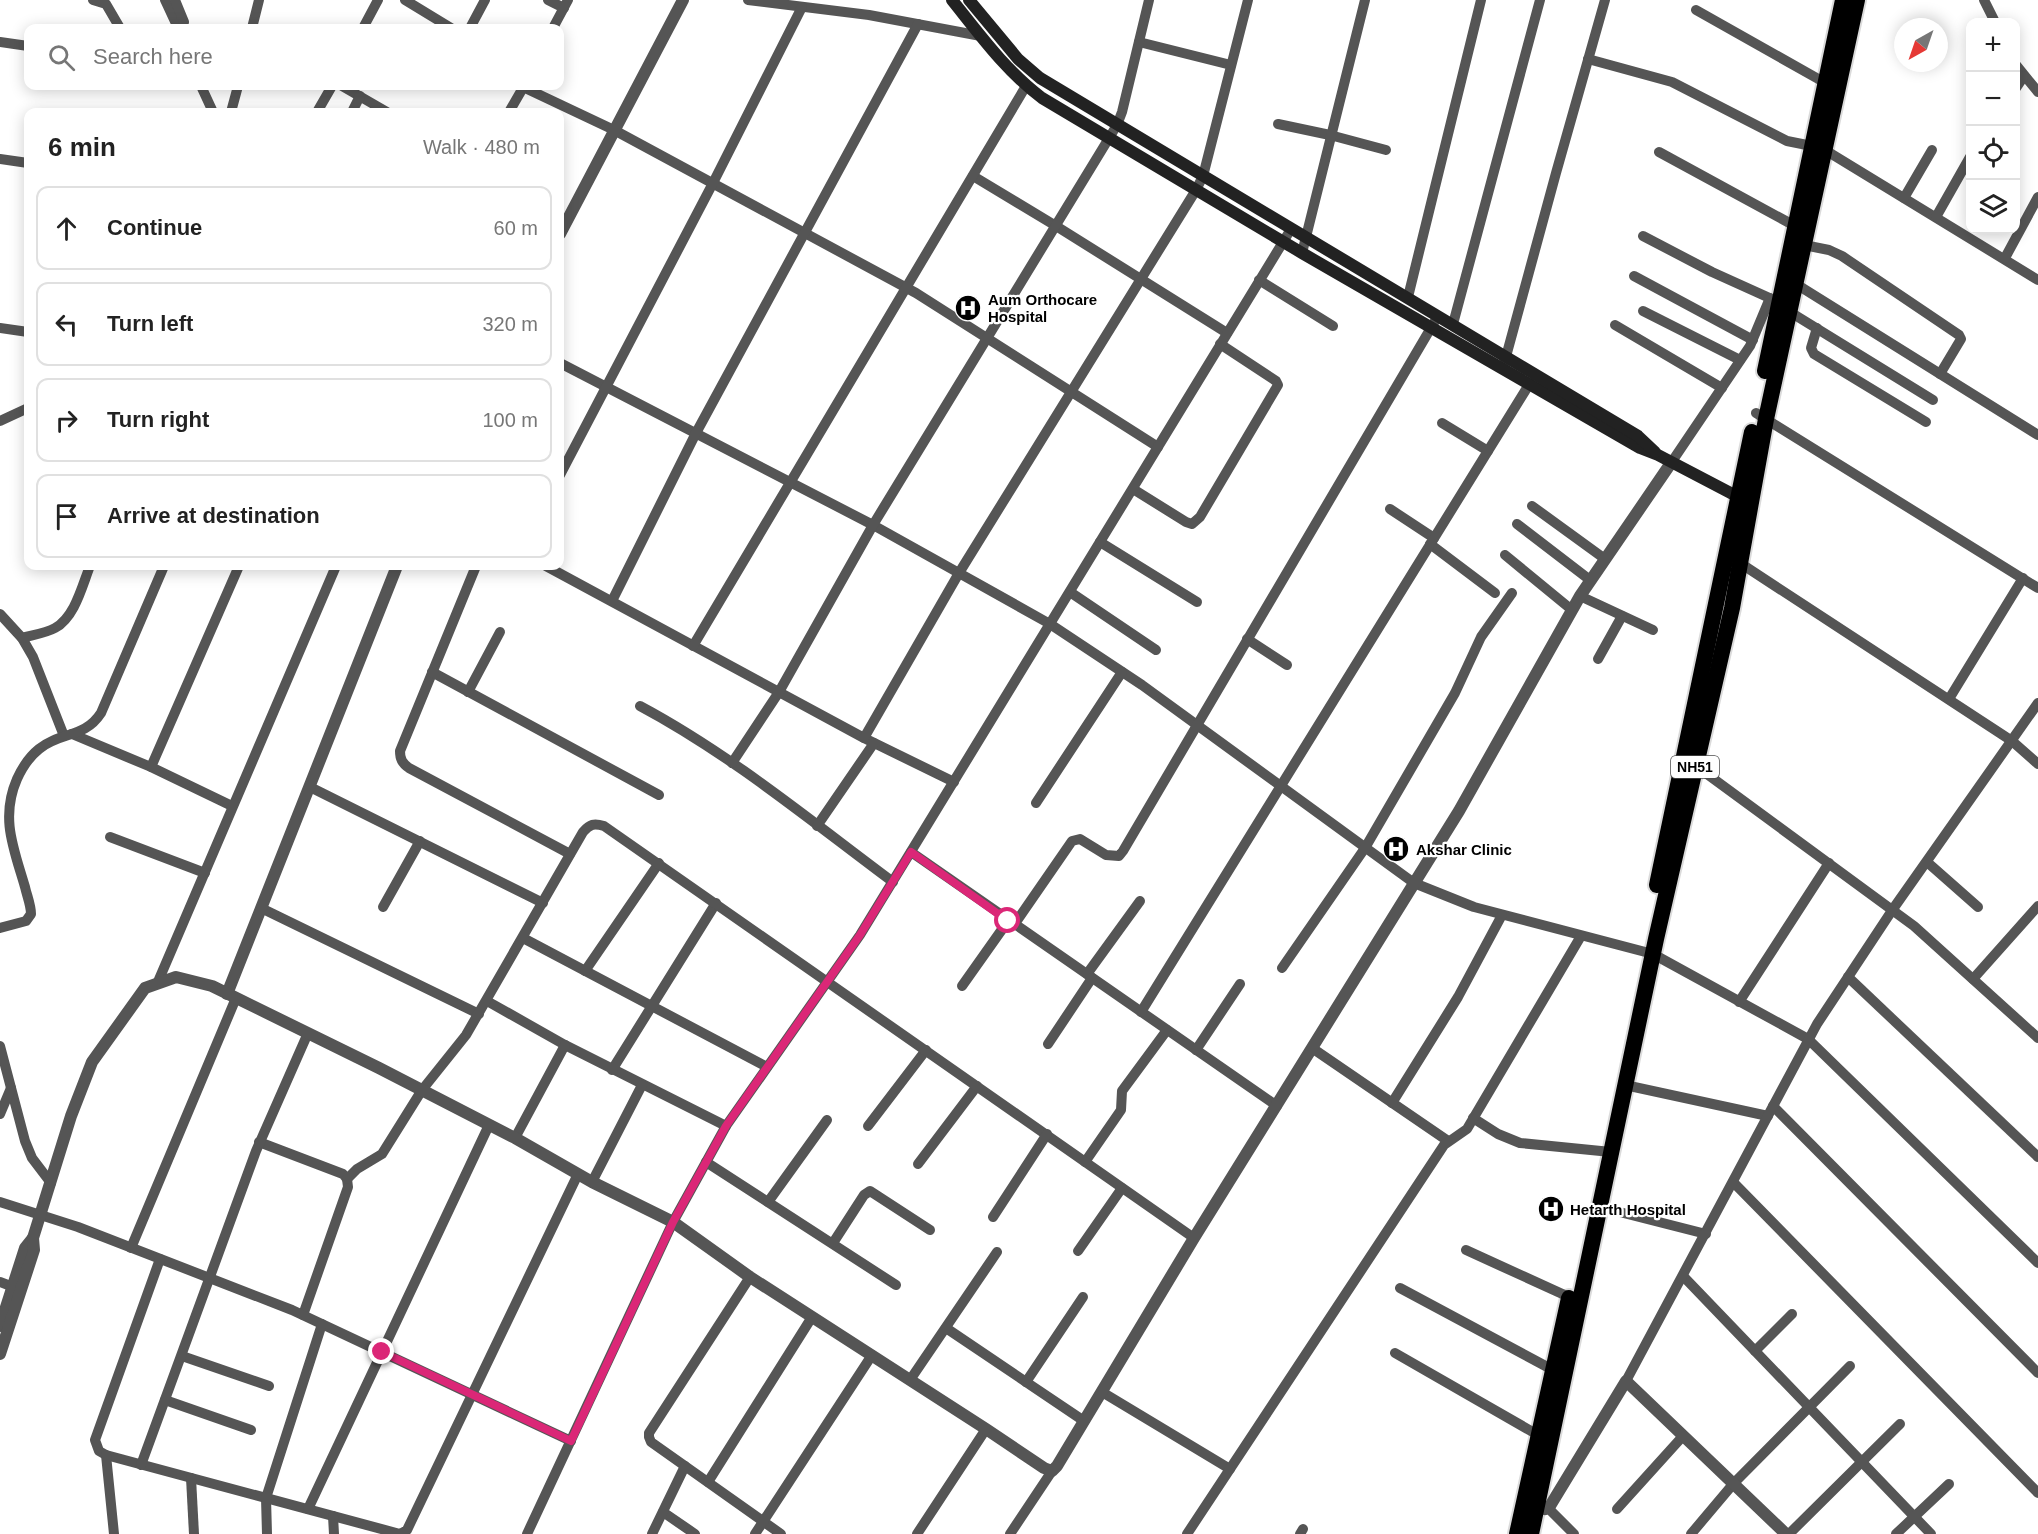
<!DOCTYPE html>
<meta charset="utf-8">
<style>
:root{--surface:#fff;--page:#f2f2f2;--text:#222;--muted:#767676;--line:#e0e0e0}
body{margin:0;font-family:Arial,sans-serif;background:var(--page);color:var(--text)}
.controls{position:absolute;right:18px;top:18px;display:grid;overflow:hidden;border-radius:12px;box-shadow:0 3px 15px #0003}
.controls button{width:54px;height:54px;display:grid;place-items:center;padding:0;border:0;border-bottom:2px solid var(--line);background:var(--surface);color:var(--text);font:30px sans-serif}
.compass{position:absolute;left:1894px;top:18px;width:54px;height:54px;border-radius:50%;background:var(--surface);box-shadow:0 3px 15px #0003;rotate:220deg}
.stop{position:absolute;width:18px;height:18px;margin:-14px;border:4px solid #db2777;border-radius:50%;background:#fff}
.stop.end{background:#db2777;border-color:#fff;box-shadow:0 2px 6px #0008}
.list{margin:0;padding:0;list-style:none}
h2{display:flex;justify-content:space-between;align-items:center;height:78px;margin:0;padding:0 24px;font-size:26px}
h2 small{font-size:20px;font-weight:400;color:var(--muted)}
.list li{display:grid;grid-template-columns:39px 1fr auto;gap:18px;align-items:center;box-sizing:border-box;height:84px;margin:0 12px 12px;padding:0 12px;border:2px solid var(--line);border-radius:12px}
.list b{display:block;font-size:22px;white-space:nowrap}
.list em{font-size:20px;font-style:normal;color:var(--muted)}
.icon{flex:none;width:33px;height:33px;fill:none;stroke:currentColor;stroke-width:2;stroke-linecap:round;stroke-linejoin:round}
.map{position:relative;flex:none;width:2038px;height:1534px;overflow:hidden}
.search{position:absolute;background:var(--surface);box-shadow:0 3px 15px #0003;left:24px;top:24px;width:540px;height:66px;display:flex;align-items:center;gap:15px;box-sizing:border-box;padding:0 21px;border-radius:12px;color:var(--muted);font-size:22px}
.panel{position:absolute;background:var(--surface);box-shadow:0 3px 15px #0003;left:24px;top:108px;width:540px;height:462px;border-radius:12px}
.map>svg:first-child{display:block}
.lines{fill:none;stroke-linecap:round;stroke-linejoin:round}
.trunk-casing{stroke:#dbdbdb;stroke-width:20}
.minor{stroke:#555;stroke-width:10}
.tertiary{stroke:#555;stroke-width:12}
.secondary{stroke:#222;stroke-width:12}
.trunk{stroke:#000;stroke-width:16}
.route{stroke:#db2777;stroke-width:8}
.labels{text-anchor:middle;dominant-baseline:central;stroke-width:4.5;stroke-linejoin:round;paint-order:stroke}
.shield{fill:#fff;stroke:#4c4c4c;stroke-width:1.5}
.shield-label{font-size:14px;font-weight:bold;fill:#000}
.poi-label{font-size:15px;font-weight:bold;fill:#000;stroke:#fff;text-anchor:start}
</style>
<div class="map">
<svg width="2038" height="1534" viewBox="0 0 2038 1534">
<rect width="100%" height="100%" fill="#fff"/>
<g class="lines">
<!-- trunk casing -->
<g class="trunk-casing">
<g id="trunk">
<polyline points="1765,371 1843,0"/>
<polyline points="1657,885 1752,432"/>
<polyline points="1517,1534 1569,1298"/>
<polyline points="1531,1534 1656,939 1732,608 1766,419 1857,0"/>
</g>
</g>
<!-- minor -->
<g class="minor">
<polyline points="93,0 106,4 120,28"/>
<polyline points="165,0 178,28"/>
<polyline points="175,0 184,22"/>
<polyline points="405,0 451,28"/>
<polyline points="548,0 564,8"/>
<polyline points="748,0 869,15 981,36"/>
<polyline points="1984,0 1995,22"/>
<polyline points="1696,10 1829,85"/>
<polyline points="252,28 259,0"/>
<polyline points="363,28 378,0"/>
<polyline points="470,28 485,0"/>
<polyline points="553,28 568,0"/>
<polyline points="0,42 28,46"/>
<polyline points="1139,42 1231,65"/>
<polyline points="1588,59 1672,82 1787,141 1812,146"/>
<polyline points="2016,65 2038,92"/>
<polyline points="201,86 213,112"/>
<polyline points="342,86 387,112"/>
<polyline points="523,87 614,130 916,293 1158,447"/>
<polyline points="2016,88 2024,76"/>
<polyline points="231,112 238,86"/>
<polyline points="317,112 332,86"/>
<polyline points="352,112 360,96"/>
<polyline points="509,112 524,86"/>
<polyline points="1278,124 1330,135 1386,150"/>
<polyline points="1825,150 2038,280"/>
<polyline points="1659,152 1795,226"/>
<polyline points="0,159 28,163"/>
<polyline points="973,176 1056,226 1227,333"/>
<polyline points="1904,198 1932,150"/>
<polyline points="1936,217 1970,157"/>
<polyline points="1643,236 1712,272 1774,300"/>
<polyline points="1804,245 1829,250 1842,256 1959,335 1961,339 1940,374"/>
<polyline points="1302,253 1365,0"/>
<polyline points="2005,258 2038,197"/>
<polyline points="1634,276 1753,340"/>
<polyline points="1259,280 1333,326"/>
<polyline points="1796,284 2038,435"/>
<polyline points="1408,297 1481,0"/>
<polyline points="1643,311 1740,360"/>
<polyline points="1790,312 1933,400"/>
<polyline points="1453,324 1540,0"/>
<polyline points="1615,325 1722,388"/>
<polyline points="0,328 28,332"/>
<polyline points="1817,328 1811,348 1814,354 1926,422"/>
<polyline points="560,363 873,525 1050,624 1142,685 1414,883 1474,907 1653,954 1808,1039 2038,1263"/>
<polyline points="1504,364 1556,173 1605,0"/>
<polyline points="1756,413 2038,588"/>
<polyline points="0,421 28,408"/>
<polyline points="1442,423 1488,451"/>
<polyline points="1671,463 1750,346 1770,298"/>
<polyline points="560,475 713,183 802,7"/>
<polyline points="1133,489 1186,522 1192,524 1200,517 1278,385 1276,381 1220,344"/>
<polyline points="1532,506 1605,559"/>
<polyline points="1390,509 1434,538"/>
<polyline points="1517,524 1590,580"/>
<polyline points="1100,542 1197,602"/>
<polyline points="1430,544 1495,593"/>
<polyline points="1505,555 1572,610"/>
<polyline points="1740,563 2012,741 2038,764"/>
<path d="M 476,566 L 400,751 C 400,759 402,763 409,768 L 570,854"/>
<polyline points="546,566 864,738 954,782"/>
<polyline points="1070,592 1156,650"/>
<polyline points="1580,596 1653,630"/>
<polyline points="612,601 696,433 918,24"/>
<polyline points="0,614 22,638 33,657 64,736"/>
<path d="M 22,638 C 33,635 46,633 55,628 C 75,617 82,586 90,566"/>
<polyline points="1247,639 1287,665"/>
<polyline points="693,646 1026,86"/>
<polyline points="1598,659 1622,616"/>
<polyline points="432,672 659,795"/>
<polyline points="468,692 500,632"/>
<polyline points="1949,699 2023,578"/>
<path d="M 640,706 C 730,754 811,821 893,882"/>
<polyline points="72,734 151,767 232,806"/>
<polyline points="864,738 959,573 1196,190 1203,176 1248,0"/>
<polyline points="732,763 779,692 873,525 1117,125 1122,112 1149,0"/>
<polyline points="1696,766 1914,926 2038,1038"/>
<polyline points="151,767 239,566"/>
<polyline points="310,787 543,903"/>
<polyline points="1036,803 1122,672"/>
<polyline points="817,826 874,743"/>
<polyline points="110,837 205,873"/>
<polyline points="911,852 1277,1106"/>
<polyline points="1927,862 1978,907"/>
<polyline points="383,907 420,841"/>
<polyline points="261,908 479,1014"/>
<polyline points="1014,925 1072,841 1080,839 1106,855 1119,856 1123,851 1435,321"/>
<path d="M 0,928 L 26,921 L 31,914 C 31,905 27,896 25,887 C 14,849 0,818 17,779 C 22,768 29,757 39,749 C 61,731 84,739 101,713 L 164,566"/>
<polyline points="523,938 767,1067"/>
<polyline points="1282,968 1365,848 1455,693 1481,637 1512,593"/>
<polyline points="585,971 659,863"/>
<polyline points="1087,974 1140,901"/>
<polyline points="1848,977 2038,1157"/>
<polyline points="1973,979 2038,906"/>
<polyline points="157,984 336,566"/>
<polyline points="962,986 1008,921"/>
<polyline points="487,1001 565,1045 726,1126"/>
<polyline points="1739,1002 1829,863"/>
<polyline points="1141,1012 1530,383"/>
<polyline points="1048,1044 1092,978"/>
<polyline points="0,1046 25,1141 32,1158 51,1183"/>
<polyline points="1312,1048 1448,1141"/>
<polyline points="1196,1050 1240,984"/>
<polyline points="612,1070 716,903"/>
<polyline points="1625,1085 1768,1116"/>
<polyline points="1392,1103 1458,997 1502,915"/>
<polyline points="1773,1106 2038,1373"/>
<polyline points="0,1114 11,1088"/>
<polyline points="1473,1118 1498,1134 1520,1143 1611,1152"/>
<polyline points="868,1126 926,1050"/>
<polyline points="515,1138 565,1045"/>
<polyline points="259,1142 343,1174 347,1179 348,1187 303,1315"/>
<polyline points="706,1162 896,1285"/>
<polyline points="1085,1162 1121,1110 1122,1091 1167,1030"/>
<polyline points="918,1164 977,1086"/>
<path d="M 347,1179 L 357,1169 L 382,1154 L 422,1090 L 466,1035 L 583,832 C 590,824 594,823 604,826 L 1194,1238"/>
<polyline points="592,1182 642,1085"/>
<polyline points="1733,1182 2038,1493"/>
<polyline points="0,1202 78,1227 292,1310 571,1441"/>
<polyline points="768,1202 827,1120"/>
<polyline points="1600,1207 1706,1234"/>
<polyline points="993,1217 1047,1134"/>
<polyline points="833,1243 864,1195 870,1191 930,1230"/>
<polyline points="131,1248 236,998"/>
<polyline points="1466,1250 1569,1297"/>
<polyline points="1078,1251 1122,1188"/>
<polyline points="160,1259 95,1440 99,1451 106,1455 400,1534 407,1530 578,1174"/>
<polyline points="1683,1276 1931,1534"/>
<polyline points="750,1277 649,1433 649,1437 651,1442 781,1534"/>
<polyline points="0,1282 21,1290"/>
<polyline points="1400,1288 1553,1370"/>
<polyline points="946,1328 1084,1421"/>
<polyline points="1755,1351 1792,1314"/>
<polyline points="1395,1353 1538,1435"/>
<polyline points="182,1356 269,1386"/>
<polyline points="910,1380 997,1252"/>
<polyline points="1626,1381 1817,1024 1893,909 2038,703"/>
<polyline points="1026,1382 1083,1297"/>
<polyline points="1102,1392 1230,1469"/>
<polyline points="165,1400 251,1430"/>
<polyline points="106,1455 114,1534"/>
<polyline points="141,1465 256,1151 308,1033"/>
<polyline points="191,1478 194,1534"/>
<polyline points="708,1482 812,1317"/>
<polyline points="1548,1508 1574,1534"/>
<polyline points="308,1509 489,1125"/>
<polyline points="1617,1509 1683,1436"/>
<polyline points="663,1512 695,1534"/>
<polyline points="333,1516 334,1534"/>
<polyline points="267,1534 266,1498 322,1324"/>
<polyline points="527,1534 673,1222 726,1126 860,935 1291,229"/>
<polyline points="652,1534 685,1466"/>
<polyline points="755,1534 872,1355"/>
<polyline points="917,1534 986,1429"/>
<polyline points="1010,1534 1052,1471"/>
<polyline points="1187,1534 1444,1145 1467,1129 1581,936"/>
<polyline points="1300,1534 1303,1529"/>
<polyline points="1691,1534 1734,1483 1850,1366"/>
<polyline points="1789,1534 1900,1424"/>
<polyline points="1896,1534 1949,1484"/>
</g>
<!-- tertiary -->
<g class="tertiary">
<polyline points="560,234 683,0"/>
<polyline points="227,994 397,566"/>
<polyline points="0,1326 25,1248 33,1238"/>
<polyline points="0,1354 34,1250 33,1238 71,1116 92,1062 145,988 176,977 212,986 379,1068 515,1138 592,1182 673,1222 750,1277 986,1429 1044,1468 1052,1471 1057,1466 1194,1238 1459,811 1580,596 1671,463"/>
<polyline points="1538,1503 1545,1509 1550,1506 1626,1381 1786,1534"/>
</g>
<!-- secondary -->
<g class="secondary">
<path d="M 952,0 C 980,35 1006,71 1042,98 L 1302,253 L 1640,448 L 1658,455 L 1744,500"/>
<polyline points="969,0 1018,59 1040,78 1638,436 1655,452"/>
</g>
<!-- trunk -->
<use href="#trunk" class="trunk"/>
</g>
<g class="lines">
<!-- route -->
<polyline class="route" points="382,1352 571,1441 673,1222 726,1126 860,935 911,852 1008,921"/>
</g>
<!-- icons -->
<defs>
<g id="hospital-disc" transform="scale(1.35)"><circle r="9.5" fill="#000" stroke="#fff"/><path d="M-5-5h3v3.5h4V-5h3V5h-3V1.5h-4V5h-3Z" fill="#fff"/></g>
</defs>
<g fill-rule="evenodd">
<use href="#hospital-disc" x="968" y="308"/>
<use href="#hospital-disc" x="1396" y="849"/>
<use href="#hospital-disc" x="1551" y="1209"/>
</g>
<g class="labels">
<!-- shield labels -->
<rect class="shield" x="1671" y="756" width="48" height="22" rx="4.5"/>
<g class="shield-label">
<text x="1695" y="767">NH51</text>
</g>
<!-- poi labels -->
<g class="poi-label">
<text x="988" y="299">Aum Orthocare<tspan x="988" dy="17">Hospital</tspan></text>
<text x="1416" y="849">Akshar Clinic</text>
<text x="1570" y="1209">Hetarth Hospital</text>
</g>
</g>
</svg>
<div class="controls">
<button>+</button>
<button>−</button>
<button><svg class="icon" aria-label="locate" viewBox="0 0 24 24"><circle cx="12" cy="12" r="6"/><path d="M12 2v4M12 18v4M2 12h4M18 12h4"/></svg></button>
<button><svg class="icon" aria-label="layers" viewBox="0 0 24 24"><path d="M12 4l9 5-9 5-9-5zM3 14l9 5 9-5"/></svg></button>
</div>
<svg class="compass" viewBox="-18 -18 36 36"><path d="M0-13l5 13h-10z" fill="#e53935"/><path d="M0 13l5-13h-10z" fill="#767676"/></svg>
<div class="stop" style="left:1008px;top:921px"></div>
<div class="stop end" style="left:382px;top:1352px"></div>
<div class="search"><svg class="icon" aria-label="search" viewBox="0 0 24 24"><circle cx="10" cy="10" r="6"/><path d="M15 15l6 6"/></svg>Search here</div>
<section class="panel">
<h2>6 min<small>Walk · 480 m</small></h2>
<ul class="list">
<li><svg class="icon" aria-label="ahead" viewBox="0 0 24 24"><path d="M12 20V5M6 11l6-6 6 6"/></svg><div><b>Continue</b></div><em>60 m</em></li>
<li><svg class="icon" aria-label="left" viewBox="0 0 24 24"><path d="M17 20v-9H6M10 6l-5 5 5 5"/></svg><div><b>Turn left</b></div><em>320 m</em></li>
<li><svg class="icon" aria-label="right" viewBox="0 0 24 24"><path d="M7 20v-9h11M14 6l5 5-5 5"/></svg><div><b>Turn right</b></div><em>100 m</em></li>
<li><svg class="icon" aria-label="arrive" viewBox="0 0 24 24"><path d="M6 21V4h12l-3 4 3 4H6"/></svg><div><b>Arrive at destination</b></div></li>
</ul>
</section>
</div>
